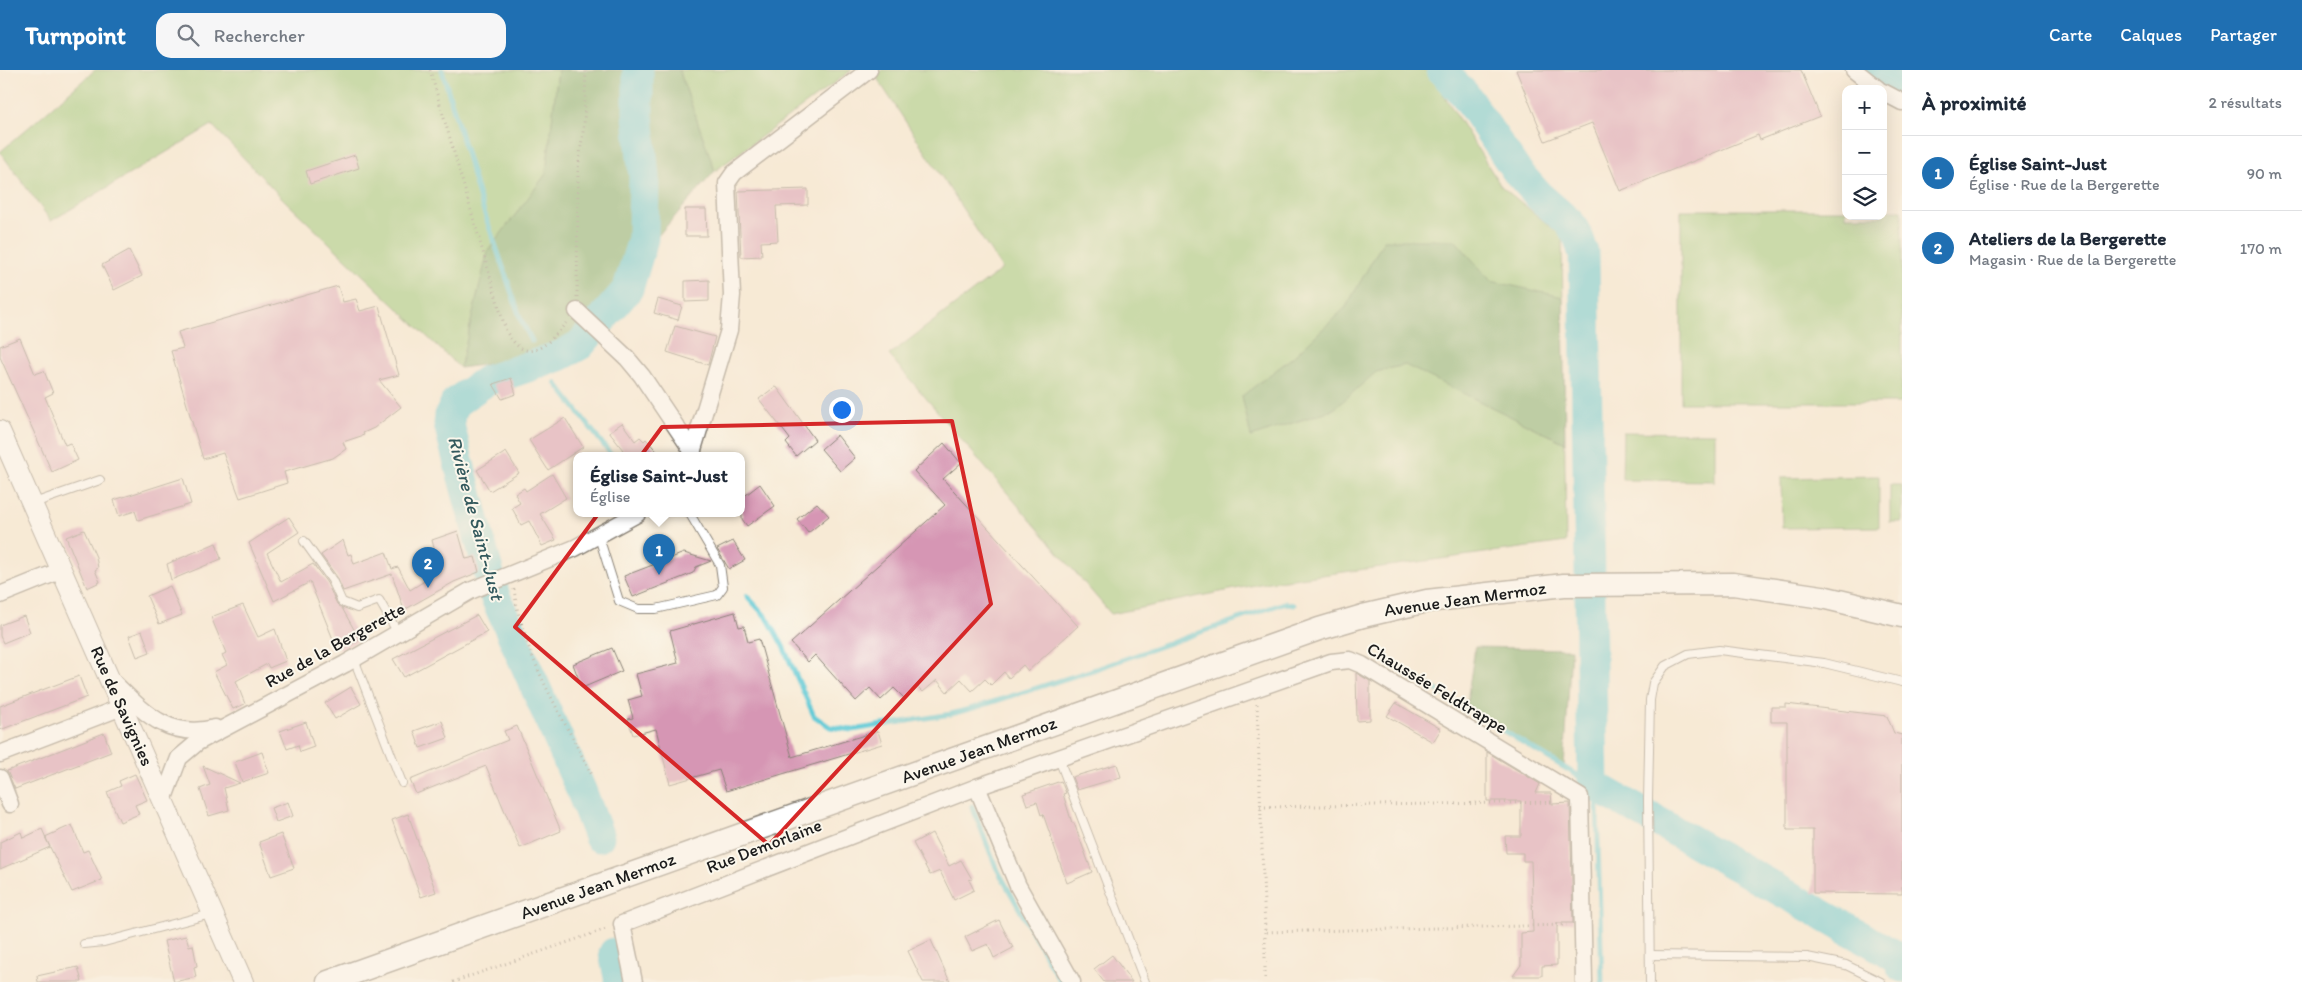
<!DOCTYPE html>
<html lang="fr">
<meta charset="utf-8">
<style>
:root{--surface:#fff;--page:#f6f6f7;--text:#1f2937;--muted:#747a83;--line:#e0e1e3;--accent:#1f6fb2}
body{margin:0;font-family:Itim,sans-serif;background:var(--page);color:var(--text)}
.controls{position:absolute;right:15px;top:15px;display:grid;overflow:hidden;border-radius:10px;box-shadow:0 5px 20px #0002}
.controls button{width:45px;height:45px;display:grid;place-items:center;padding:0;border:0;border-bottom:1px solid var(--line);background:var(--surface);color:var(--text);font:25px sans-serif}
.you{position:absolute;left:841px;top:339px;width:18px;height:18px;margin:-12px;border:4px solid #fff;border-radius:50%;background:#1a73e8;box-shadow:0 0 0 8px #1a73e833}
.badge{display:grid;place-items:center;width:32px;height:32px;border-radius:50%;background:var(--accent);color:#fff;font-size:16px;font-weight:700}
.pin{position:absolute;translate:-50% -41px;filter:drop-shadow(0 1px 2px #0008)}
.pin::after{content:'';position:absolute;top:26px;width:18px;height:15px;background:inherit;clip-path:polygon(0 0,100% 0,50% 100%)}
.popup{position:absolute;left:573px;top:382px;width:172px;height:65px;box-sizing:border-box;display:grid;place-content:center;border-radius:10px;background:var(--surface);filter:drop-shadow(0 1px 4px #0005);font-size:16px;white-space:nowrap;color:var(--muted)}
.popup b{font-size:19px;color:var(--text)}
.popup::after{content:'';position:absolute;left:50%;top:100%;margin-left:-10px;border:10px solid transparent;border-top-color:var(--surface)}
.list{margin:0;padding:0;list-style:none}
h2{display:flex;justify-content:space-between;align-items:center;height:65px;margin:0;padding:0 20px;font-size:21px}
h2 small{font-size:16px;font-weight:400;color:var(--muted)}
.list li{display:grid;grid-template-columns:32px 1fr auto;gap:15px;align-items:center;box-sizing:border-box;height:75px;padding:0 20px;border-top:1px solid var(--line)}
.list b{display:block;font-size:19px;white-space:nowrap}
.list p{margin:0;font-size:16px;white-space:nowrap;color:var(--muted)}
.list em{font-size:16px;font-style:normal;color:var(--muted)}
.icon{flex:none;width:28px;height:28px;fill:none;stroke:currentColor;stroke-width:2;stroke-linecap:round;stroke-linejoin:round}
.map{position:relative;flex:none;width:1902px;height:912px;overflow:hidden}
header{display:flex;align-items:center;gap:30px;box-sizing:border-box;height:70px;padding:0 25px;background:var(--accent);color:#fff}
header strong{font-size:24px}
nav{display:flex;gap:28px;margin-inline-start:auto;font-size:18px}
.search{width:350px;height:45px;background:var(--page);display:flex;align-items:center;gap:12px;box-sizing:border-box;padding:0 18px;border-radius:15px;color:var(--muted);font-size:19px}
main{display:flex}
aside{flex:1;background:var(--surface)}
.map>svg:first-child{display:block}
.green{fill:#96c777;stroke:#59724a}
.forest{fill:#78ac68;stroke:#4a6442}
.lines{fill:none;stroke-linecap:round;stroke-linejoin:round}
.stream{stroke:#5dc9d6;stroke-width:5}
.river{stroke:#5dc9d6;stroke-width:31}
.building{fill:#d696b4}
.service-casing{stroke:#8a8378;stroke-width:10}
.minor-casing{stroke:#8a8378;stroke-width:19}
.tertiary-casing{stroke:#8a8378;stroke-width:22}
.secondary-casing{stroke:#8a8378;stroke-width:25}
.path{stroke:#8a8378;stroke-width:3;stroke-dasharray:1 4;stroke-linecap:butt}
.service{stroke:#fff;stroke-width:8}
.minor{stroke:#fff;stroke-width:16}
.tertiary{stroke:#fff;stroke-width:20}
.secondary{stroke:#fff;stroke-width:22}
.marked{fill:none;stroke:#d62828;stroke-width:4;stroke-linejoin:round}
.labels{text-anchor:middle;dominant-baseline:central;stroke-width:4;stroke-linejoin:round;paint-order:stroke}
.street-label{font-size:18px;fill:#1c1c1c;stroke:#fbf7ec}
.water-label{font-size:19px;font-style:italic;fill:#33595d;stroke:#fbf7ec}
</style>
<header>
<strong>Turnpoint</strong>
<div class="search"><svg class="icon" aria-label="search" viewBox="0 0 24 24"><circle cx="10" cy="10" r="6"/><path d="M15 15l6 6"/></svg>Rechercher</div>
<nav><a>Carte</a><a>Calques</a><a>Partager</a></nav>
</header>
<main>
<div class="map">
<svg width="1902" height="912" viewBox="0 0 1902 912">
<rect width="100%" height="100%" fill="#fbf7ec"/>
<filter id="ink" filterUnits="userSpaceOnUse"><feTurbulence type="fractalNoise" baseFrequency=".02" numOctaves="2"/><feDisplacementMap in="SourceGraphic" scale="10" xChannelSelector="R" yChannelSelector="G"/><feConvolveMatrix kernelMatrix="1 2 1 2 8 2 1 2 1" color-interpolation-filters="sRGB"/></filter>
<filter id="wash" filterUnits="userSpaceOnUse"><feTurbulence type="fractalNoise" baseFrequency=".0096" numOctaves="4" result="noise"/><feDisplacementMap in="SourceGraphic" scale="20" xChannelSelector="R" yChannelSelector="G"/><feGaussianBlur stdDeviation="1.12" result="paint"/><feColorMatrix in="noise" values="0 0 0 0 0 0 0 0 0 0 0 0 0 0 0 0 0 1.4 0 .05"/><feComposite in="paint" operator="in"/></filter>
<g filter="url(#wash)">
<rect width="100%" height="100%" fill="#f7ead5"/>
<!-- green -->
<g class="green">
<polygon points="95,0 558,0 546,104 488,182 460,298 283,129 212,55 51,151 0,82"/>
<polygon points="679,0 852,0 715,101"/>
<polygon points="882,0 1428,0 1501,116 1562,166 1566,472 1270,512 1111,544 889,285 1002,199 875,5"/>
<polygon points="1681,140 1846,140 1846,146 1883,146 1883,140 1902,140 1902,333 1681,333"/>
<polygon points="1623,362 1715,363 1715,411 1622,410"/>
<polygon points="1879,406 1879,457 1782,458 1781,408"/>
<rect x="1890" y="415" width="12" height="37"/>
</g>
<!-- forest -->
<g class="forest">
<polygon points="558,0 679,0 715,101 568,268 532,288 460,298 488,181 546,104"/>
<polygon points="1384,170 1455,170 1491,211 1563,227 1565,373 1405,295 1376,302 1334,339 1251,367 1242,326 1293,287 1346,237"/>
<polygon points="1475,577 1571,579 1564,699 1466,638"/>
</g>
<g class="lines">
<!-- stream -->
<g class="stream">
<polyline points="442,0 480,130 521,250 532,271"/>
<polyline points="556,313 612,386"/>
<polyline points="747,526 768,549 783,576 814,646 830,657 852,660 951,644 977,637 1096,599 1284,533 1294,535"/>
<polyline points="1387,590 1593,715 1597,734 1602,912"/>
<polyline points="972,736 996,797 1060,912"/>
</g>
<!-- river -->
<g class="river">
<polyline points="1442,0 1465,25 1516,100 1539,126 1571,154 1579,169 1584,185 1590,503"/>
<polyline points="1868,0 1902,21"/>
<polyline points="1590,524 1593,715 1887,881 1899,889 1902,897"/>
<polyline points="599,767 581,720 495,526 458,390 449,354 450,345 456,332 486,311 560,286 580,275 628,219 643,169 644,107 638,45 638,0"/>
<polyline points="614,883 620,912"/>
</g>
</g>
<g id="blocks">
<!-- building -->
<g class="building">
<polygon points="1516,0 1801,0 1820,46 1760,70 1758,65 1620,121 1592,53 1545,71"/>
<polygon points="355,85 359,98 310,114 306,101"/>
<polygon points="808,119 808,135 776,136 778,171 761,172 762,186 741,187 738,121"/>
<polygon points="685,139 706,139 707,166 685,166"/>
<polygon points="129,180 142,206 114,220 102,195"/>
<polygon points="709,210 709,231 685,232 685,211"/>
<polygon points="338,216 343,232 356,229 360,241 379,236 399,305 379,310 401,337 374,358 363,363 364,365 343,372 346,379 333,388 284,402 287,413 240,428 223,383 203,389 171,281 183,278 178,262"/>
<polygon points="658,229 682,236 678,250 654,243"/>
<polygon points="675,256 715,267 708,295 667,282"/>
<polygon points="20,268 35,304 44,301 53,323 45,327 65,375 70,373 78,390 52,402 0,287 0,276"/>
<polygon points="511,308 516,324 502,329 493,314"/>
<polygon points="776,316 815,370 796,386 786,373 790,369 759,329"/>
<polygon points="565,348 583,377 548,400 529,370"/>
<polygon points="622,353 635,371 640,367 644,371 646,369 661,386 614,386 623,380 609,362"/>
<polygon points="837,365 855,388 840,401 821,379"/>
<polygon points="944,373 961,393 943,409 1078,556 1028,601 1023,595 1009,608 1004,602 991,615 985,609 972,621 961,609 947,622 937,610 923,622 918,617 905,629 894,618 881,630 870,618 856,631 815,585 808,592 791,573 945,435 914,401"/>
<polygon points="506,382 519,403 490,421 477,400"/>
<polygon points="552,404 566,428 540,444 556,470 542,476 529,451 521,455 512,438 520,433 515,424 524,418 526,421"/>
<polygon points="183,408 191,434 138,450 135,441 119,446 114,430"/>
<polygon points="760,414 775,436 747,456 742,449 742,428"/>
<polygon points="817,433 829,446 808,463 797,449"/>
<polygon points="289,447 299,462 267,483 281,512 313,494 327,513 337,534 342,538 360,570 340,580 337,573 335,574 310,512 274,531 249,473"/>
<polygon points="84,460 96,487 98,498 95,500 100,512 87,518 66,467"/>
<polygon points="458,461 466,489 475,487 479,502 454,512 404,540 392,504 343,521 337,507 321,485 343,470 348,485 351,484 354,494 386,482 392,499 398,497 410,520 431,507 425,484 435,482 432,470"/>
<polygon points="733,471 745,490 729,499 717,479"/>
<polygon points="216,473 221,489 171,510 167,494"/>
<polygon points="684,483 711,491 696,497 693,503 633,527 624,506"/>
<polygon points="170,516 182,545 159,554 147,526"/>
<polygon points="243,535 258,567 275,559 286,591 269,598 267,594 236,611 245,634 233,639 214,602 227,595 222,585 226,583 211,547"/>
<polygon points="735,542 739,557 744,556 748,572 759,569 792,687 878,661 882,674 726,721 719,700 670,714 656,659 633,665 628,649 633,648 628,630 642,626 636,604 678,593 670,561"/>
<polygon points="477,545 487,562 404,607 393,589"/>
<polygon points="24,546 30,562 3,573 0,566 0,555"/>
<polygon points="142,561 150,582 137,587 129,566"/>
<polygon points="612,578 622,601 582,618 573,594"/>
<polygon points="1356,603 1370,611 1370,650 1357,651"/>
<polygon points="79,606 87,627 0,660 0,636"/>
<polygon points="351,617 361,634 335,649 325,633"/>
<polygon points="1396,633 1441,659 1433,672 1387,646"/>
<polygon points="1786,634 1887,646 1894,663 1902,665 1902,824 1813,823 1813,760 1787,760 1787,652 1771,652 1771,637 1786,637"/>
<polygon points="442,651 448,668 420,678 414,661"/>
<polygon points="306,652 314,677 300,682 298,675 287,679 280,661"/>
<polygon points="517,656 561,761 520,778 486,696 416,724 410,710 508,670 504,661"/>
<polygon points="104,663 111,682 15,719 7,701"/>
<polygon points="262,682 269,703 242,712 235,692"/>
<polygon points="1487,682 1540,714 1536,723 1551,723 1552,734 1570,733 1573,853 1557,853 1557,895 1542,896 1542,906 1513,906 1521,895 1521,863 1533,862 1531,791 1523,791 1523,783 1506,783 1505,766 1521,766 1521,731 1487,731"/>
<polygon points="1117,694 1121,707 1077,720 1072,707"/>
<polygon points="203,696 240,713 224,718 229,740 209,746 200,719 210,715"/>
<polygon points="135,704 147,730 135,735 139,744 120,752 107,722 121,716 119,711"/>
<polygon points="1061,711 1066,723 1063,724 1072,753 1074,753 1092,802 1067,813 1043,744 1041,745 1037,732 1027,735 1023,724"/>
<polygon points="288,732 293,746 276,752 271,738"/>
<polygon points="408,744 436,822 421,827 392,750"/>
<polygon points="72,755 83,782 88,780 102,810 72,822 45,767"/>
<polygon points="42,759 50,777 0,799 0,772 21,762 23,768"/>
<polygon points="932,763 949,796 961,790 972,809 969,810 974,820 954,830 940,801 930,805 913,773"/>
<polygon points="281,764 294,798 271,806 259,772"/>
<polygon points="999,850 1013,878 994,888 988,874 972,881 965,867"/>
<polygon points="186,866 189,876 193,875 197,896 194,897 196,907 174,912 164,871"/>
<polygon points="931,870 950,912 923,912 908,881"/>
<polygon points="1112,885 1132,912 1104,912 1094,899"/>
<polygon points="78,897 82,912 38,912 37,906"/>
</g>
</g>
</g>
<g filter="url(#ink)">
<use href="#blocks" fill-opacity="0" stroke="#8a8378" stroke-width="1"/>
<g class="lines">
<!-- service casing -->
<g class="service-casing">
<g id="service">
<polyline points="34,433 100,410"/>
<polyline points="599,467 619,531 638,539 656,539 717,525 723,517 720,495 690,444"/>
<polyline points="304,471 332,510 342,532 357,538 379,530 398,563"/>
<polyline points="354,589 402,713"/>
<polyline points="1059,689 1145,912"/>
<polyline points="84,874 104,872 211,844"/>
<polyline points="1650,885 1807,887 1846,895 1881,912"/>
<polyline points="1650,912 1648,731 1650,630 1653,613 1665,596 1688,584 1719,580 1824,593 1902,612"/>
</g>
</g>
<!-- minor casing -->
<g class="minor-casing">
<g id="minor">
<polyline points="1854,0 1878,19"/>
<polyline points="1883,22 1902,32"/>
<polyline points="577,241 627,288 642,306 693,382"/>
<polyline points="691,386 729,260 732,225 727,113 734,103 869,0"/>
<polyline points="0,525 62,500"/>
<path d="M 112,611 C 143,641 167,670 215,658"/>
<polyline points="0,684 122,637"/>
<polyline points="0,708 10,734"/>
<polyline points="977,717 1018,816 1072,912"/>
<polyline points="164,728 179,688 198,672 345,594 470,521 575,478 637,444"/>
<polyline points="634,912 622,854 977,717 1331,592 1350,590 1362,595 1580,727 1584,912"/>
</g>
</g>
<!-- tertiary casing -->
<g class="tertiary-casing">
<polyline id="tertiary" points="0,361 243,912"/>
</g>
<!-- secondary casing -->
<g class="secondary-casing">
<polyline id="secondary" points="328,912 1319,559 1363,546 1427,531 1564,515 1733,514 1822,527 1902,546"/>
</g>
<!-- path -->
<g class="path">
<path d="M 430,0 L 506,261 C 527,298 547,275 566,253"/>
<polyline points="577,227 578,99 584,55 586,0"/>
<path d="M 514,519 C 523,587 563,647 593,707"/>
<polyline points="1257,634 1265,862 1567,855"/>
<polyline points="1260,737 1554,732"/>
<polyline points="1265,862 1265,912"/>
<polyline points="453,912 606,859"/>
</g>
<!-- service -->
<use href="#service" class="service"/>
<!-- minor -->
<use href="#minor" class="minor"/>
<!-- tertiary -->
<use href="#tertiary" class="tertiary"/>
<!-- secondary -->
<use href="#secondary" class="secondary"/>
</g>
</g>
<!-- marked area -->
<path d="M0 0H1902V912H0ZM 952,351 L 991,534 L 769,775 L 515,557 L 662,357 Z" fill="#f7ead5" fill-opacity=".55" fill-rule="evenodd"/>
<path class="marked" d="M 952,351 L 991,534 L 769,775 L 515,557 L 662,357 Z"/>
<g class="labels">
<!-- street labels -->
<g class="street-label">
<text transform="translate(1465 529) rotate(-8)">Avenue Jean Mermoz</text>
<text transform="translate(335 575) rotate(-29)">Rue de la Bergerette</text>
<text transform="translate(1437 618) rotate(31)">Chaussée Feldtrappe</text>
<text transform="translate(122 636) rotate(66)">Rue de Savignies</text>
<text transform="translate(979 680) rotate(-20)">Avenue Jean Mermoz</text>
<text transform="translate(764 776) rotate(-21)">Rue Demorlaine</text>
<text transform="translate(598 816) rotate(-20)">Avenue Jean Mermoz</text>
</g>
<!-- water labels -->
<g class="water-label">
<text transform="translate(476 448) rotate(75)">Rivière de Saint-Just</text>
</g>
</g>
</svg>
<div class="controls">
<button>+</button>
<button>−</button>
<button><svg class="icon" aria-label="layers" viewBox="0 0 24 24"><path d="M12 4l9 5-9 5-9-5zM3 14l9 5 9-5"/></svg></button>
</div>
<div class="you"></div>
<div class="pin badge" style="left:659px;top:505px">1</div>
<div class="popup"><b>Église Saint-Just</b>Église</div>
<div class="pin badge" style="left:428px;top:518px">2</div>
</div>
<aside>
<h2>À proximité<small>2 résultats</small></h2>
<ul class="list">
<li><span class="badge">1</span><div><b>Église Saint-Just</b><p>Église · Rue de la Bergerette</p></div><em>90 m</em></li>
<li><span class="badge">2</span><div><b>Ateliers de la Bergerette</b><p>Magasin · Rue de la Bergerette</p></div><em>170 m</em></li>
</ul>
</aside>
</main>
